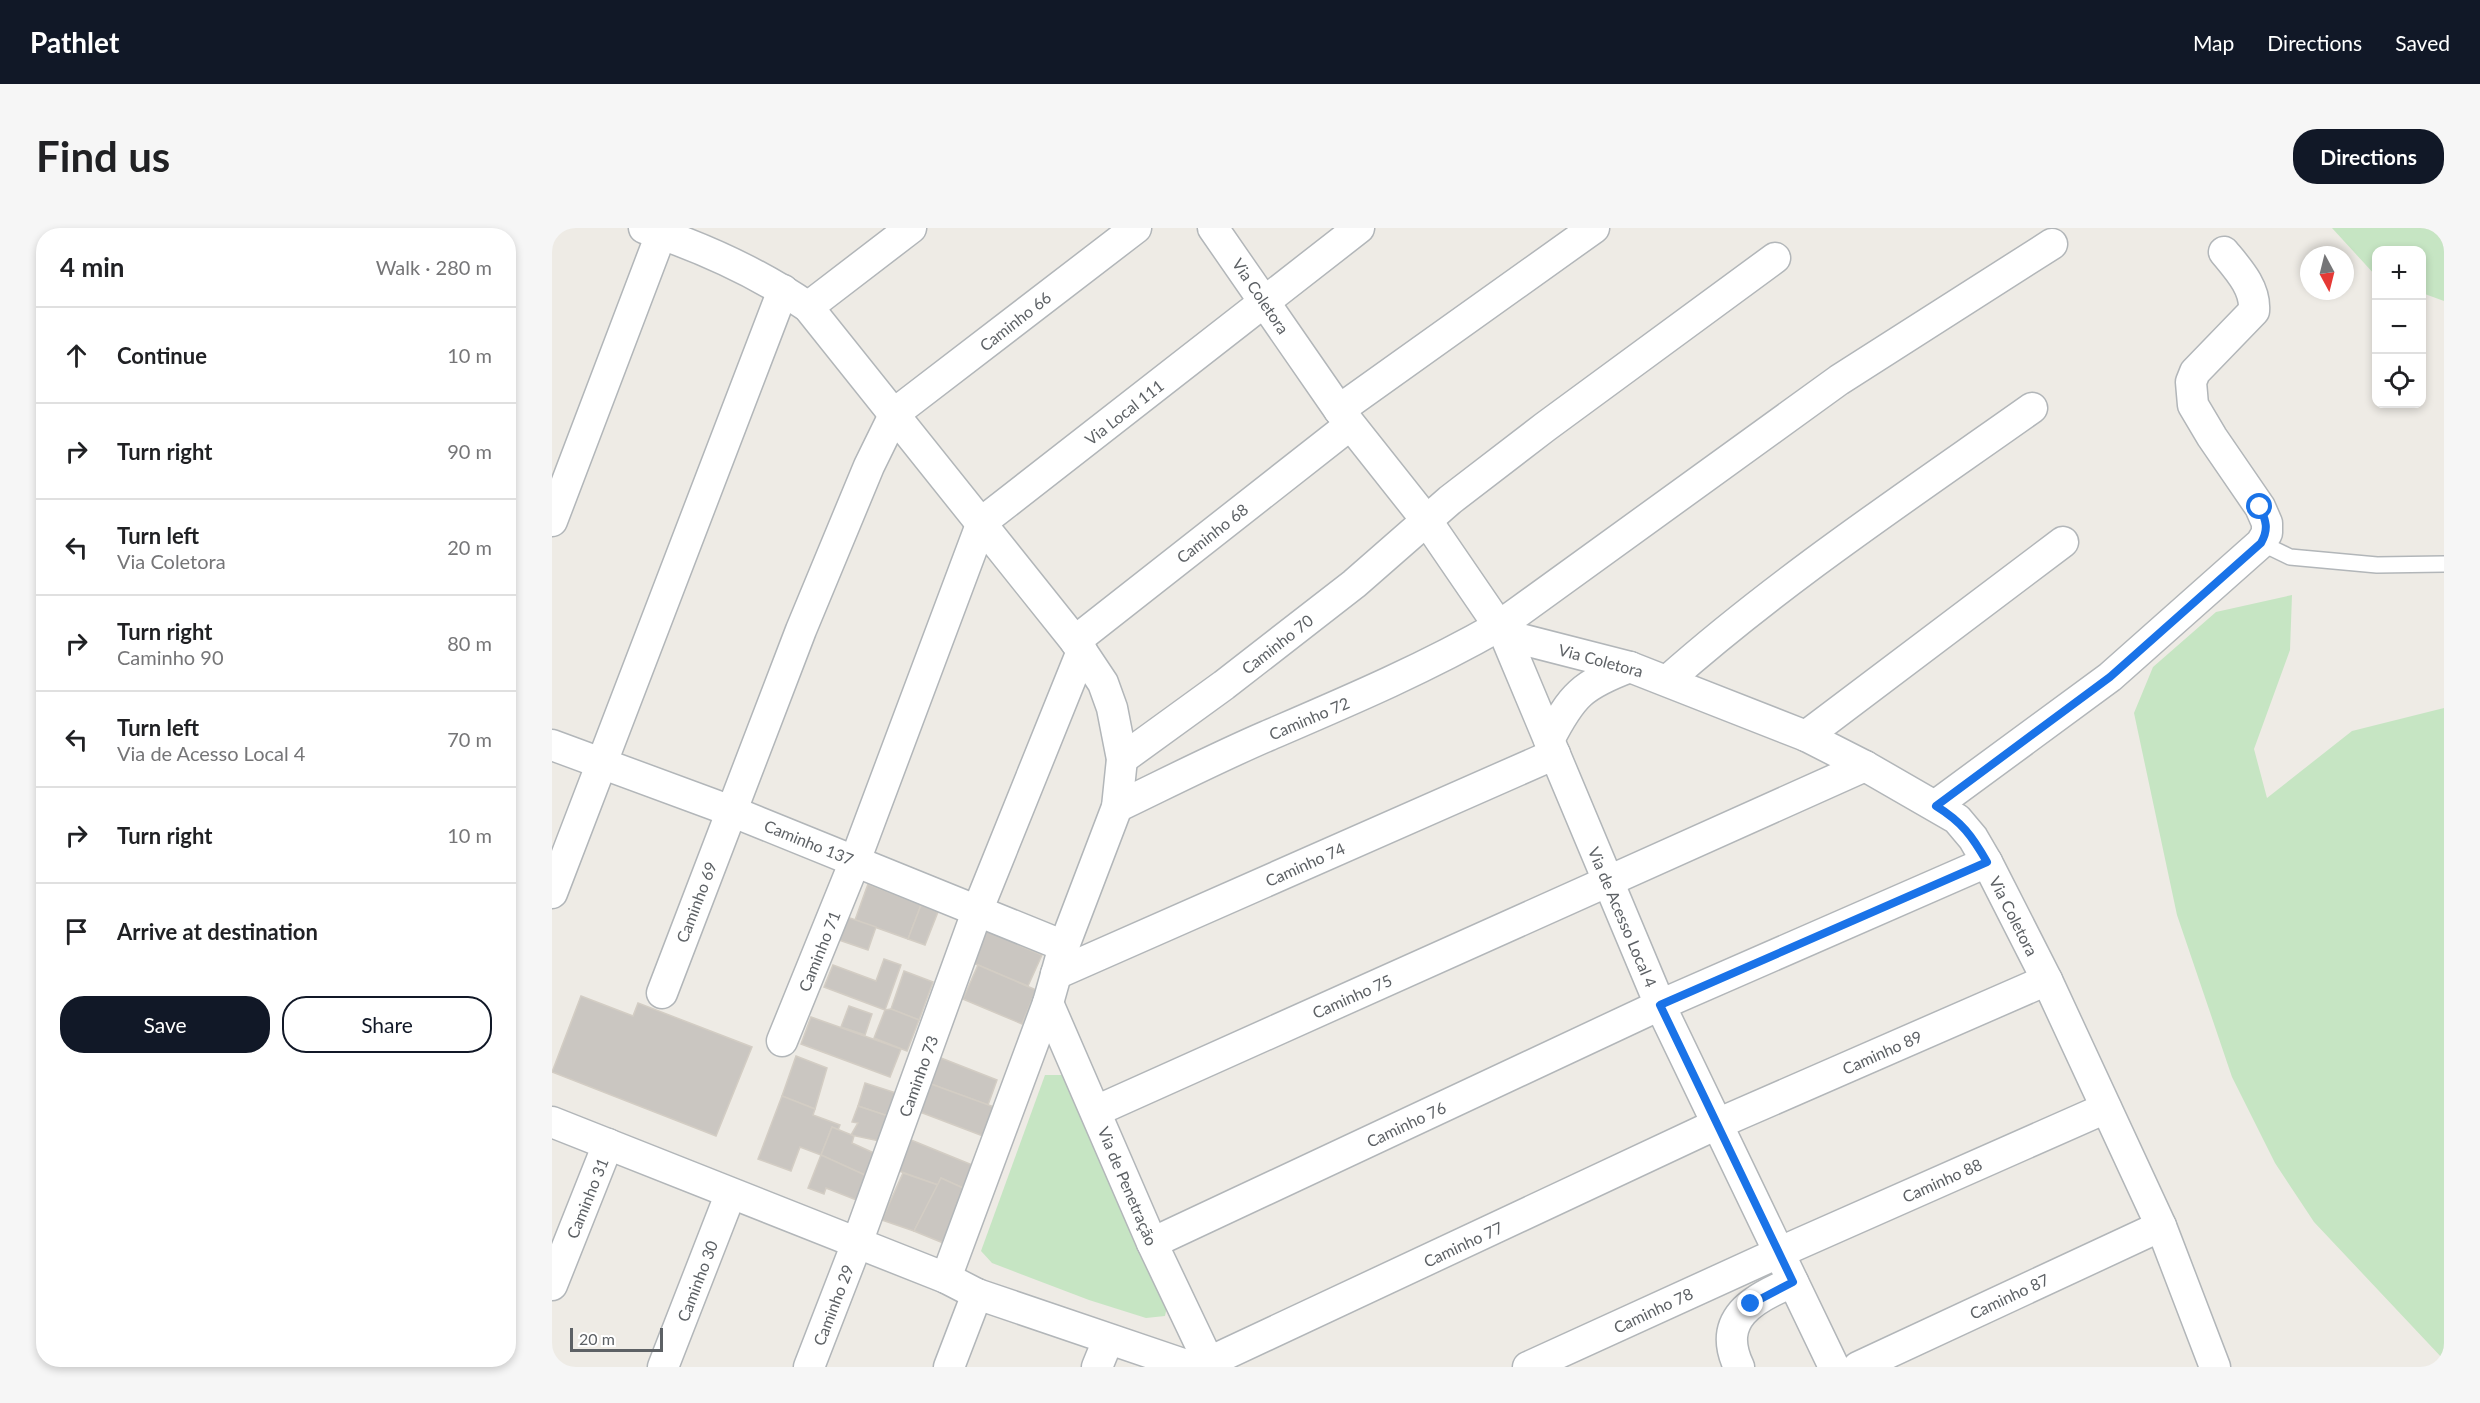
<!DOCTYPE html>
<html lang="en">
<head>
<meta charset="utf-8">
<style>
  :root { --surface:#fff; --page:#f6f6f6; --text:#202124; --muted:#757577; --line:#e0e0e0; --accent:#111827 }
  body { margin:0; font-family:Lato,sans-serif; background:var(--page); color:var(--text) }
  .controls { position:absolute; right:18px; top:18px; display:grid; overflow:hidden; border-radius:12px; box-shadow:0 3px 9px #0003 }
  .controls button { width:54px; height:54px; display:grid; place-items:center; padding:0; border:0; border-bottom:2px solid var(--line); background:var(--surface); color:var(--text); font:30px sans-serif }
  .compass { position:absolute; left:1748px; top:18px; width:54px; height:54px; border-radius:50%; background:var(--surface); box-shadow:0 3px 9px #0003; rotate:173deg }
  .scale { position:absolute; left:18px; bottom:15px; width:93px; box-sizing:border-box; padding-left:6px; border:3px solid #5d6165; border-top:0; font-size:16px; line-height:21px; white-space:nowrap; color:#5d6165; -webkit-text-stroke:4px #fff; paint-order:stroke }
  .stop { position:absolute; width:18px; height:18px; margin:-14px; border:4px solid #1a73e8; border-radius:50%; background:#fff }
  .stop.end { background:#1a73e8; border-color:#fff; box-shadow:0 2px 6px #0008 }
  .list { margin:0; padding:0; list-style:none }
  h2 { display:flex; justify-content:space-between; align-items:center; height:78px; margin:0; padding:0 24px; font-size:26px }
  h2 small { font-size:20px; font-weight:400; color:var(--muted) }
  .list li { display:grid; grid-template-columns:39px 1fr auto; gap:18px; align-items:center; box-sizing:border-box; height:96px; padding:0 24px; border-top:2px solid var(--line) }
  .list b { display:block; font-size:22px; white-space:nowrap }
  .list p { margin:0; font-size:20px; white-space:nowrap; color:var(--muted) }
  .list em { font-size:20px; font-style:normal; color:var(--muted) }
  .actions { display:flex; gap:12px; padding:18px 24px }
  .actions a { flex:1; padding:14px 0; border:2px solid var(--accent); border-radius:24px; text-align:center; font-size:21px; color:var(--accent) }
  .actions .main { background:var(--accent); color:#fff }
  .icon { flex:none; width:33px; height:33px; fill:none; stroke:currentColor; stroke-width:2; stroke-linecap:round; stroke-linejoin:round }
  .map { position:relative; flex:none; width:1892px; height:1139px; overflow:hidden; border-radius:24px }
  header { display:flex; align-items:center; gap:36px; box-sizing:border-box; height:84px; padding:0 30px; background:var(--accent); color:#fff }
  header strong { font-size:28px }
  nav { display:flex; gap:33px; margin-inline-start:auto; font-size:21px }
  .intro { display:flex; align-items:center; justify-content:space-between; box-sizing:border-box; height:144px; padding:0 36px }
  h1 { margin:0; font-size:42px }
  .button { padding:15px 27px; border-radius:24px; background:var(--accent); color:#fff; font-size:21px; font-weight:700 }
  main { display:flex; gap:36px; padding:0 36px }
  aside { flex:1; background:var(--surface); border-radius:24px; box-shadow:0 3px 9px #0003 }
  .map>svg:first-child { display:block }
  .green { fill:#c6e5c3 }
  .building { fill:#cac6c1; stroke:#d3cdc4; stroke-width:1.5 }
  .lines { fill:none; stroke-linecap:round; stroke-linejoin:round }
  .lane-casing { stroke:#b2b6b9; stroke-width:18 }
  .street-casing { stroke:#b2b6b9; stroke-width:33 }
  .lane { stroke:#fff; stroke-width:15 }
  .street { stroke:#fff; stroke-width:30 }
  .route { stroke:#1a73e8; stroke-width:8 }
  .labels { text-anchor:middle; dominant-baseline:central; stroke-width:6; stroke-linejoin:round; paint-order:stroke }
  .street-label { font-size:16px; fill:#5d6165; stroke:#fff }
</style>
</head>
<body>
<header>
<strong>Pathlet</strong>
<nav><a>Map</a><a>Directions</a><a>Saved</a></nav>
</header>
<div class="intro"><h1>Find us</h1><a class="button">Directions</a></div>
<main>
<aside>
<h2>4 min<small>Walk · 280 m</small></h2>
<ul class="list">
<li><svg class="icon" aria-label="ahead" viewBox="0 0 24 24"><path d="M12 20V5M6 11l6-6 6 6"/></svg><div><b>Continue</b></div><em>10 m</em></li>
<li><svg class="icon" aria-label="right" viewBox="0 0 24 24"><path d="M7 20v-9h11M14 6l5 5-5 5"/></svg><div><b>Turn right</b></div><em>90 m</em></li>
<li><svg class="icon" aria-label="left" viewBox="0 0 24 24"><path d="M17 20v-9H6M10 6l-5 5 5 5"/></svg><div><b>Turn left</b><p>Via Coletora</p></div><em>20 m</em></li>
<li><svg class="icon" aria-label="right" viewBox="0 0 24 24"><path d="M7 20v-9h11M14 6l5 5-5 5"/></svg><div><b>Turn right</b><p>Caminho 90</p></div><em>80 m</em></li>
<li><svg class="icon" aria-label="left" viewBox="0 0 24 24"><path d="M17 20v-9H6M10 6l-5 5 5 5"/></svg><div><b>Turn left</b><p>Via de Acesso Local 4</p></div><em>70 m</em></li>
<li><svg class="icon" aria-label="right" viewBox="0 0 24 24"><path d="M7 20v-9h11M14 6l5 5-5 5"/></svg><div><b>Turn right</b></div><em>10 m</em></li>
<li><svg class="icon" aria-label="arrive" viewBox="0 0 24 24"><path d="M6 21V4h12l-3 4 3 4H6"/></svg><div><b>Arrive at destination</b></div></li>
</ul>
<div class="actions"><a class="main">Save</a><a>Share</a></div>
</aside>
<div class="map">
<svg width="1892" height="1139" viewBox="0 0 1892 1139">
  <rect width="100%" height="100%" fill="#eeebe5"/>
  <!-- green -->
  <g class="green">
    <path d="M1780,0h112v73l-22,-8v-43h-46v26z"/>
    <path d="M1740,367l-2,55 -36,99 13,49 85,-67 92,-23v652l-130,-138 -39,-59 -43,-86 -55,-162 -43,-202 19,-46 63,-55z"/>
    <path d="M493,847h17l106,227 -3,14 -19,2 -57,-18 -97,-37 -11,-12z"/>
  </g>
  <!-- building -->
  <g class="building">
    <path d="M316,656l53,21 -13,34 -53,-19z"/>
    <path d="M369,677l17,7 -13,33 -17,-6z"/>
    <path d="M292,688l32,11 -8,23 -32,-11z"/>
    <path d="M428,699l44,12 -3,7 21,9 -14,31 -62,-26z"/>
    <path d="M332,731l17,6 -16,45 -61,-23 9,-22 43,16z"/>
    <path d="M426,737l58,25 -14,34 -59,-25z"/>
    <path d="M352,743l29,11 -14,38 -28,-11z"/>
    <path d="M29,768l52,20 5,-13 114,44 -36,89 -164,-64z"/>
    <path d="M297,778l23,8 -7,21 -24,-8z"/>
    <path d="M339,781l28,11 -12,31 -33,-13 11,-28z"/>
    <path d="M259,789l90,32 -11,28 -89,-33z"/>
    <path d="M244,828l31,12 -12,41 -33,-13z"/>
    <path d="M389,830l56,22 -9,25 -57,-21z"/>
    <path d="M313,855l31,10 -8,23 -30,-10z"/>
    <path d="M379,856l63,23 -11,29 -63,-24z"/>
    <path d="M230,868l33,13 -2,6 27,10 -2,5 -6,-3 -11,28 -21,-8 -9,24 -33,-12z"/>
    <path d="M306,878l30,10 -9,25 -28,-6 7,-12 -6,-1z"/>
    <path d="M280,899l22,9 -2,7 24,11 -9,22 -46,-21z"/>
    <path d="M359,912l71,29 -8,24 -33,-15 -3,7 -39,-14z"/>
    <path d="M269,927l46,21 -8,25 -33,-13 -2,6 -16,-6z"/>
    <path d="M351,945l35,12 -24,46 -32,-11z"/>
    <path d="M389,950l33,15 -21,54 -39,-16z"/>
  </g>
  <g class="lines">
    <defs>
      <path id="lane" d="M1709,315l29,14 87,8 67,-1"/>
      <g id="street">
        <path d="M92,0c57,19 115,45 164,79l267,334 28,42 9,25 10,51 -5,48 -53,139 -16,57 -102,275"/>
        <path d="M661,0l126,182 88,111 78,114 155,370 174,362"/>
        <path d="M256,79l103,-79"/>
        <path d="M787,182l255,-182"/>
        <path d="M0,293l109,-287"/>
        <path d="M953,407l125,32 176,69 59,30 92,53 16,19 14,24 60,118 114,246 54,141"/>
        <path d="M523,413l275,-216"/>
        <path d="M1116,452c113,-100 241,-185 364,-272"/>
        <path d="M1254,508l257,-194"/>
        <path d="M997,512c23,-45 33,-55 81,-73"/>
        <path d="M0,517l179,66 333,135"/>
        <path d="M570,531l102,-74 130,-101 96,-84 95,-73 230,-169"/>
        <path d="M1384,577l174,-128 151,-134 6,-10v-10l-7,-16 -48,-70 -19,-32 -2,-23 4,-10 59,-61c2,-23 -16,-42 -30,-59"/>
        <path d="M565,579c50,-24 99,-49 150,-71 79,-34 157,-67 232,-110l340,-246 213,-136"/>
        <path d="M0,665l231,-603"/>
        <path d="M504,746l499,-220"/>
        <path d="M110,765l139,-363 68,-164 26,-53 241,-185"/>
        <path d="M496,775l104,240 59,124"/>
        <path d="M230,813l73,-180 127,-339 377,-294"/>
        <path d="M544,883l769,-345"/>
        <path d="M0,894l394,156 31,16 215,73"/>
        <path d="M600,1015l508,-238 327,-143"/>
        <path d="M0,1057l56,-141"/>
        <path d="M657,1134l508,-238 330,-144"/>
        <path d="M111,1139l67,-172"/>
        <path d="M257,1139l48,-124 121,-334 104,-258"/>
        <path d="M397,1139l28,-73"/>
        <path d="M545,1139l11,-27"/>
        <path d="M976,1139l250,-114 328,-145"/>
        <path d="M1187,1139c-23,-48 14,-69 54,-85"/>
        <path d="M1306,1139l303,-141"/>
      </g>
    </defs>
    <!-- lane casing -->
    <use href="#lane" class="lane-casing"/>
    <!-- street casing -->
    <use href="#street" class="street-casing"/>
    <!-- lane -->
    <use href="#lane" class="lane"/>
    <!-- street -->
    <use href="#street" class="street"/>
  </g>
  <g class="lines">
    <!-- route -->
    <path class="route" d="M1199,1076l42,-22 -133,-277 327,-143c-15,-26 -25,-40 -51,-56l174,-129 151,-134c8,-14 5,-22 -1,-36"/>
  </g>
  <g class="labels">
    <!-- street labels -->
    <g class="street-label">
      <text transform="translate(709 68) rotate(56)">Via Coletora</text>
      <text transform="translate(463 93) rotate(-38)">Caminho 66</text>
      <text transform="translate(572 184) rotate(-38)">Via Local 111</text>
      <text transform="translate(660 305) rotate(-38)">Caminho 68</text>
      <text transform="translate(725 416) rotate(-38)">Caminho 70</text>
      <text transform="translate(1049 432) rotate(15)">Via Coletora</text>
      <text transform="translate(757 490) rotate(-23)">Caminho 72</text>
      <text transform="translate(257 614) rotate(22)">Caminho 137</text>
      <text transform="translate(753 636) rotate(-24)">Caminho 74</text>
      <text transform="translate(144 674) rotate(-69)">Caminho 69</text>
      <text transform="translate(1462 688) rotate(63)">Via Coletora</text>
      <text transform="translate(1071 689) rotate(67)">Via de Acesso Local 4</text>
      <text transform="translate(267 723) rotate(-68)">Caminho 71</text>
      <text transform="translate(800 768) rotate(-24)">Caminho 75</text>
      <text transform="translate(1330 824) rotate(-24)">Caminho 89</text>
      <text transform="translate(366 848) rotate(-70)">Caminho 73</text>
      <text transform="translate(854 896) rotate(-25)">Caminho 76</text>
      <text transform="translate(1390 952) rotate(-24)">Caminho 88</text>
      <text transform="translate(576 958) rotate(67)">Via de Penetração</text>
      <text transform="translate(35 970) rotate(-68)">Caminho 31</text>
      <text transform="translate(911 1016) rotate(-25)">Caminho 77</text>
      <text transform="translate(145 1053) rotate(-69)">Caminho 30</text>
      <text transform="translate(1457 1068) rotate(-25)">Caminho 87</text>
      <text transform="translate(281 1077) rotate(-69)">Caminho 29</text>
      <text transform="translate(1101 1082) rotate(-25)">Caminho 78</text>
    </g>
  </g>
</svg>
<div class="controls">
<button>+</button>
<button>−</button>
<button><svg class="icon" aria-label="locate" viewBox="0 0 24 24"><circle cx="12" cy="12" r="6"/><path d="M12 2v4M12 18v4M2 12h4M18 12h4"/></svg></button>
</div>
<svg class="compass" viewBox="-18 -18 36 36"><path d="M0-13l5 13h-10z" fill="#e53935"/><path d="M0 13l5-13h-10z" fill="#757577"/></svg>
<div class="scale">20 m</div>
<div class="stop" style="left:1708px;top:279px"></div>
<div class="stop end" style="left:1199px;top:1076px"></div>
</div>
</main>
</body>
</html>
